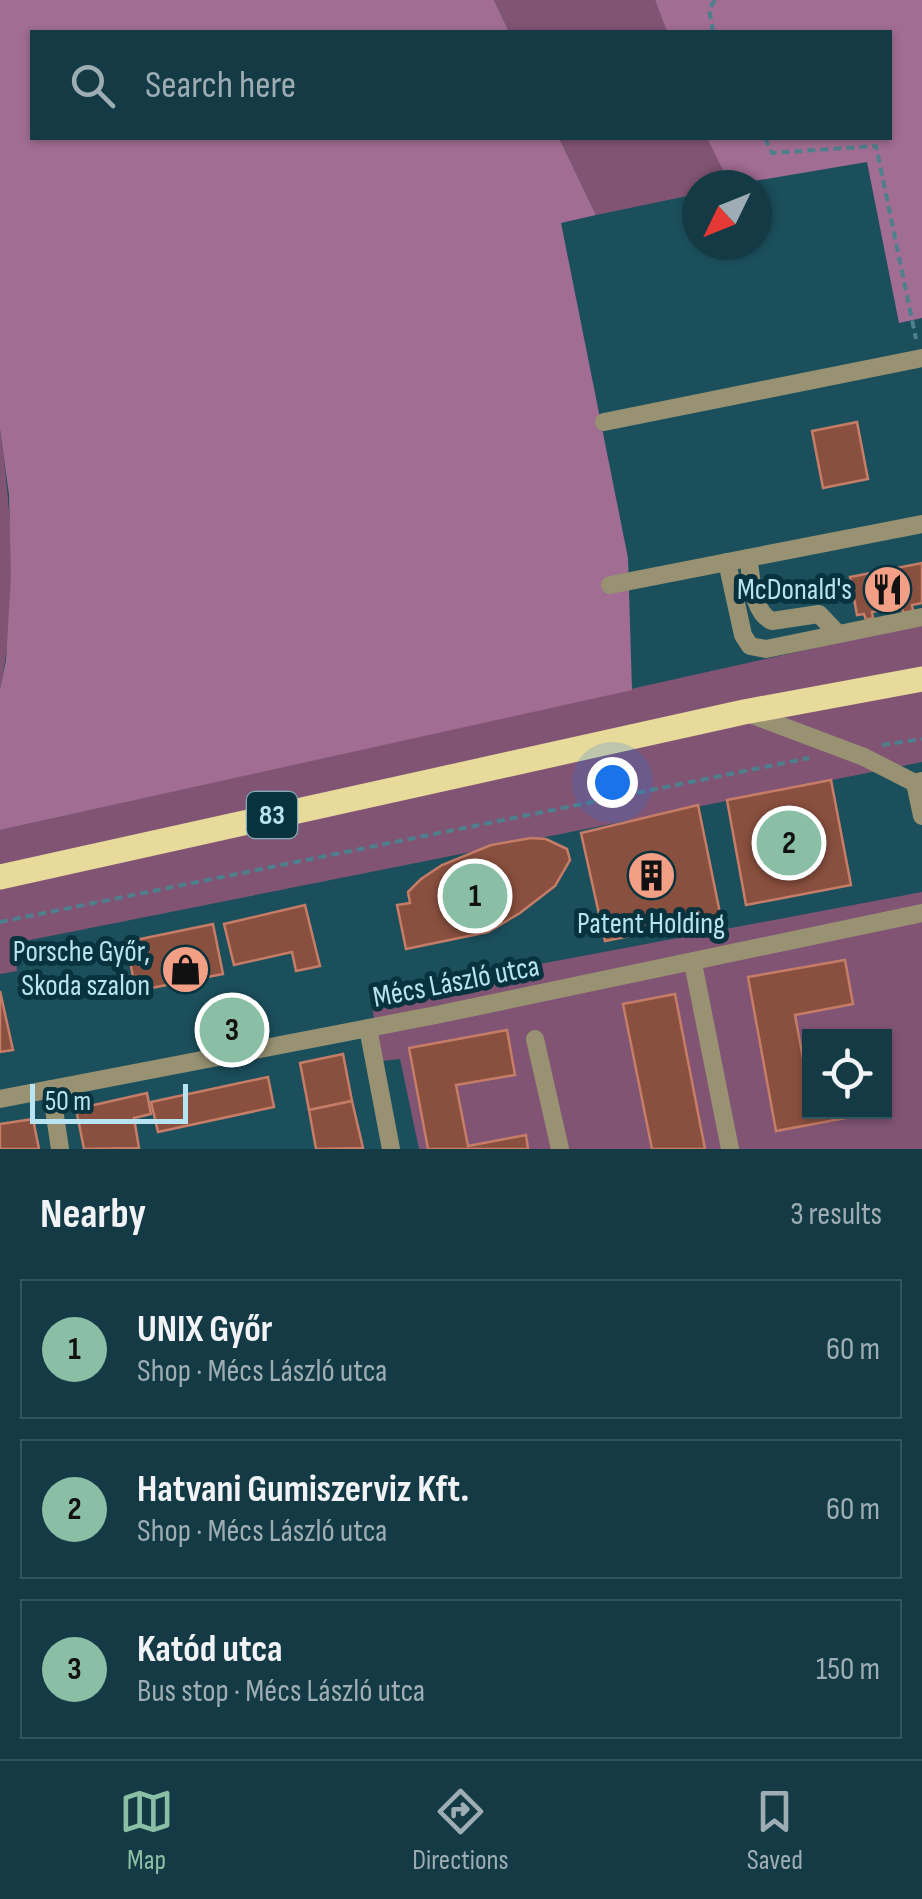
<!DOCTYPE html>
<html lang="en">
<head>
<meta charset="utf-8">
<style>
  :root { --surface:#143b45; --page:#214650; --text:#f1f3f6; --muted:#9dadb3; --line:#33555e; --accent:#8abfa5 }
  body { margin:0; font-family:"Sofia Sans Condensed",sans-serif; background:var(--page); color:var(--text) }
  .controls { position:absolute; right:30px; bottom:30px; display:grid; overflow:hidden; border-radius:0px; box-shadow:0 2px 8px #0004 }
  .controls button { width:90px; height:90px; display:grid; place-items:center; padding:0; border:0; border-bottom:2px solid var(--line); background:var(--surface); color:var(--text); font:50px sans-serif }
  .compass { position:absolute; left:682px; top:170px; width:90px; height:90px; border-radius:50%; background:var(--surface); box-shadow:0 2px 8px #0004; rotate:227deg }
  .scale { position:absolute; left:30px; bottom:25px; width:158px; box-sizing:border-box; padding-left:10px; border:5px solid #b8e3f0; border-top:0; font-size:28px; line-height:35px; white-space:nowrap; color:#b8e3f0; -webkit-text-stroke:8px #08333e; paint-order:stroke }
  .you { position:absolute; left:612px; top:782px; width:35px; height:35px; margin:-25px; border:8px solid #fff; border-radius:50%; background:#1a73e8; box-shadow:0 0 0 15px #1a73e833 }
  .badge { display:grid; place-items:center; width:65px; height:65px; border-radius:50%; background:var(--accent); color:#111; font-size:32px; font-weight:700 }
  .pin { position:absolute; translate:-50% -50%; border:5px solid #fff; box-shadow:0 2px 10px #0006 }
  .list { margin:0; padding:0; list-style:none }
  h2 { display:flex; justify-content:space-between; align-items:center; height:130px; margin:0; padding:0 40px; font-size:42px }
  h2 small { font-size:32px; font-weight:400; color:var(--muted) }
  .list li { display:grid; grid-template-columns:65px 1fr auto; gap:30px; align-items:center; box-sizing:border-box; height:140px; margin:0 20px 20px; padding:0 20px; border:2px solid var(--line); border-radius:0px }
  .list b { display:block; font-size:38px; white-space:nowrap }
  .list p { margin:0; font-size:32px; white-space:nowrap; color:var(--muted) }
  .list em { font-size:32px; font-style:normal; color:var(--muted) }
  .icon { flex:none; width:55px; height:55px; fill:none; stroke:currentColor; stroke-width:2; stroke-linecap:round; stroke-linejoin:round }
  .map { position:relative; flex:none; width:922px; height:1149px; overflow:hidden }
  .search { position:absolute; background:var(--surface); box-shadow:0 2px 8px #0004; left:30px; right:30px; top:30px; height:110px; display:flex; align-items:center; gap:25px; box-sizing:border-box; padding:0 35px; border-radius:0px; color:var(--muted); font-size:38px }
  .sheet { height:610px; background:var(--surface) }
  nav { display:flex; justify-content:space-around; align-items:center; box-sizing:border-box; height:140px; border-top:2px solid var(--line); background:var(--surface); font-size:28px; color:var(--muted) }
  nav a { display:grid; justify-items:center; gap:5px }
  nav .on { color:var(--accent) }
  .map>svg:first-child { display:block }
  .green { fill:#815474; fill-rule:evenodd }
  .forest { fill:#a16d92 }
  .building { fill:#8a503f; stroke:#c67d67; stroke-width:2.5 }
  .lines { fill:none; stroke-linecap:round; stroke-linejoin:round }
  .path { stroke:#4e7f8c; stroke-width:4; stroke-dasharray:8 5; stroke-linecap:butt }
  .minor { stroke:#989273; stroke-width:18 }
  .major { stroke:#e7da9b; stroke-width:25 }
  .labels { text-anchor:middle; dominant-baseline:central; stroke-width:10; stroke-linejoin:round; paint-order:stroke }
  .shield { fill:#08333e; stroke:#83aebb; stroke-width:2.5 }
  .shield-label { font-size:28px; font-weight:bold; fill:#b8e3f0 }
  .poi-label { font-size:30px; fill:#b8e3f0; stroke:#08333e; text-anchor:end }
  .street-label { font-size:30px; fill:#b8e3f0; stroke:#08333e }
</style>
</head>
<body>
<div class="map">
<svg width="922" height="1149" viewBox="0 0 922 1149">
  <rect width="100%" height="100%" fill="#1b4f5c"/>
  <!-- green -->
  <g class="green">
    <path d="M494,0h161l12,32h-158z"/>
    <path d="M559,138h148l23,47h-33v9l-101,21z"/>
    <path d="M0,429c12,86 18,175 0,260z"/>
    <path d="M922,624v138l-907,181 2,28 -17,3v-144z"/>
    <path d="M922,892v257h-503l-19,-90 -18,2 -12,-65zM810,1036h74v76h-74z"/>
  </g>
  <!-- forest -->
  <g class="forest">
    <path d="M0,0h494l15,32h-477v106h527l37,77 -35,8 67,335 4,132 -632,140v-141l6,-29 5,-84 -2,-81 -9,-66z"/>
    <path d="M655,0h267v318l-23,5 -32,-161 -137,23 -23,-47h183v-106h-223z"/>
  </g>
  <!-- building -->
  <g class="building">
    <path d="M857,422l11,57 -45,9 -11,-57z"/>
    <path d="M922,563v40l-10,2 1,6 -10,2 -1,-6 -30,5 1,6 -7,2 -2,-6 -7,1 -7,-38z"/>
    <path d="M831,780l20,105 -105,20 -19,-105z"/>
    <path d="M698,805l23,113 -116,23 -24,-108z"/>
    <path d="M531,838l15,1 21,10 3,11 -15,26 -35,27 -32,19 -82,17 -9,-44 13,-2 -2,-11 13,-13 21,-14 49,-20z"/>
    <path d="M305,905l15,61 -24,5 -4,-19 -58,13 -10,-41z"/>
    <path d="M213,924l10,50 -87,17 -10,-49z"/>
    <path d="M845,960l8,44 -58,11 11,60 4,-1v38l63,1 -97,18 -28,-154z"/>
    <path d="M0,991l13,59 -13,2z"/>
    <path d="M675,994l30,155h-53l-29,-145z"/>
    <path d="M507,1030l8,45 -59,10 12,61 58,-11 2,14h-100l-19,-101z"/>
    <path d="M343,1054l9,47 -43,9 -9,-47z"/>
    <path d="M268,1077l6,30 -116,25 -7,-30z"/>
    <path d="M147,1093l4,21 -17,4 5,30 -55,1 -8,-40z"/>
    <path d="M352,1101l11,47 -47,1 -7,-39z"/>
    <path d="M33,1119l6,30h-39v-25z"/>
  </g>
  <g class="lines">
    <!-- path -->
    <g class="path">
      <path d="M713,32l-4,-23 6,-9"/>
      <path d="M765,138l7,15 104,-7 40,193"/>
      <path d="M882,745l40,-6"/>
      <path d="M0,922l809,-164"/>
    </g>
    <!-- minor -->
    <g class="minor">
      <path d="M604,422l318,-64"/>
      <path d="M748,558c4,20 4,54 24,63l47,-7 19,20"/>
      <path d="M727,562l16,73 7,11 16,3 156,-32"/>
      <path d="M610,585l312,-61"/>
      <path d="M747,713l117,44 51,26 7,-2"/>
      <path d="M915,783l7,33"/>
      <path d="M693,963l37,186"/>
      <path d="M368,1028l23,121"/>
      <path d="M535,1039l25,110"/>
      <path d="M51,1089l9,60"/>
      <path d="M0,1099l436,-84 486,-102"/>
    </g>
    <!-- major -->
    <path class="major" d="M0,877l744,-165 178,-33"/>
  </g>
  <!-- icons -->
  <defs>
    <symbol id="restaurant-disc" viewBox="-11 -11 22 22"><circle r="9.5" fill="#f39f85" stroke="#08333e"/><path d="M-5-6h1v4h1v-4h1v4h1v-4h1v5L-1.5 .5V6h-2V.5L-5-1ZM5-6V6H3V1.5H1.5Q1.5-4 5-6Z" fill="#111"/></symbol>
    <symbol id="building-disc" viewBox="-11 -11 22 22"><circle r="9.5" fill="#f39f85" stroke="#08333e"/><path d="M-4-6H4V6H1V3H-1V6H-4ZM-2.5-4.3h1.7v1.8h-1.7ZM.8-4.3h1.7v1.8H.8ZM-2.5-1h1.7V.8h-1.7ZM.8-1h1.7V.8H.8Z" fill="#111"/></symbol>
    <symbol id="shop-disc" viewBox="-11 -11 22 22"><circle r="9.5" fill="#f39f85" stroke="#08333e"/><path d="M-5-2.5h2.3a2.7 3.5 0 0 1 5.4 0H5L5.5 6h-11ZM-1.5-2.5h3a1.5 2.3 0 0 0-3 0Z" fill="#111"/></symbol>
  </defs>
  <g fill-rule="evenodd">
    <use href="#restaurant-disc" x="860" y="562" width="55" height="55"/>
    <use href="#building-disc" x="624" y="848" width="55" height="55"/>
    <use href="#shop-disc" x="158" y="942" width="55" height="55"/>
  </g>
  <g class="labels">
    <!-- shield labels -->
    <rect class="shield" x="247" y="792" width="50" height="46" rx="8"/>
    <g class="shield-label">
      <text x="272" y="815">83</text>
    </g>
    <!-- poi labels -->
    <g class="poi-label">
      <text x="852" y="590">McDonald's</text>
      <text x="651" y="924" text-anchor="middle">Patent Holding</text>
      <text x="150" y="952">Porsche Győr,<tspan x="150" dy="34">Skoda szalon</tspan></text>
    </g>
    <!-- street labels -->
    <g class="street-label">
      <text transform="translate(456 982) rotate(-11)">Mécs László utca</text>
    </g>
  </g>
</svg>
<div class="controls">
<button><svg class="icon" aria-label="locate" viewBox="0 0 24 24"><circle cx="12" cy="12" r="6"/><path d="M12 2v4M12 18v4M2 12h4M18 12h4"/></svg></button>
</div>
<svg class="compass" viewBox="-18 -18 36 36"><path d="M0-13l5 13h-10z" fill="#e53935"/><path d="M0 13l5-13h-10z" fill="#9dadb3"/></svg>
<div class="scale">50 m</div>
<div class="you"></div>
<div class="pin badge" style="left:475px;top:896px">1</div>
<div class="pin badge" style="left:789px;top:843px">2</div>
<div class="pin badge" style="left:232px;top:1030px">3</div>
<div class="search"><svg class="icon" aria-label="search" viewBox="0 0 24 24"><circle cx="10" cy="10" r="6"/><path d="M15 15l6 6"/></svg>Search here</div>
</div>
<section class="sheet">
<h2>Nearby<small>3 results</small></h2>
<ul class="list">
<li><span class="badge">1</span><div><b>UNIX Győr</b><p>Shop · Mécs László utca</p></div><em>60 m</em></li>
<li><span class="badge">2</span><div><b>Hatvani Gumiszerviz Kft.</b><p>Shop · Mécs László utca</p></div><em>60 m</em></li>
<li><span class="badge">3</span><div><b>Katód utca</b><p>Bus stop · Mécs László utca</p></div><em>150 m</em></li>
</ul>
</section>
<nav>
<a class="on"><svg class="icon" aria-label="map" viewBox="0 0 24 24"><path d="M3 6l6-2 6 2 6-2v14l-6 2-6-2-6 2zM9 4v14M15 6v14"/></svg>Map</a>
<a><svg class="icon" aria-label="directions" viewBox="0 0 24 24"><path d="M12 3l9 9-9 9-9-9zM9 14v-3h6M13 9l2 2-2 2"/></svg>Directions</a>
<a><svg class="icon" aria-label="saved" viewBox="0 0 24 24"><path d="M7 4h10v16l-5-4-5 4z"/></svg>Saved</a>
</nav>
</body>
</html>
